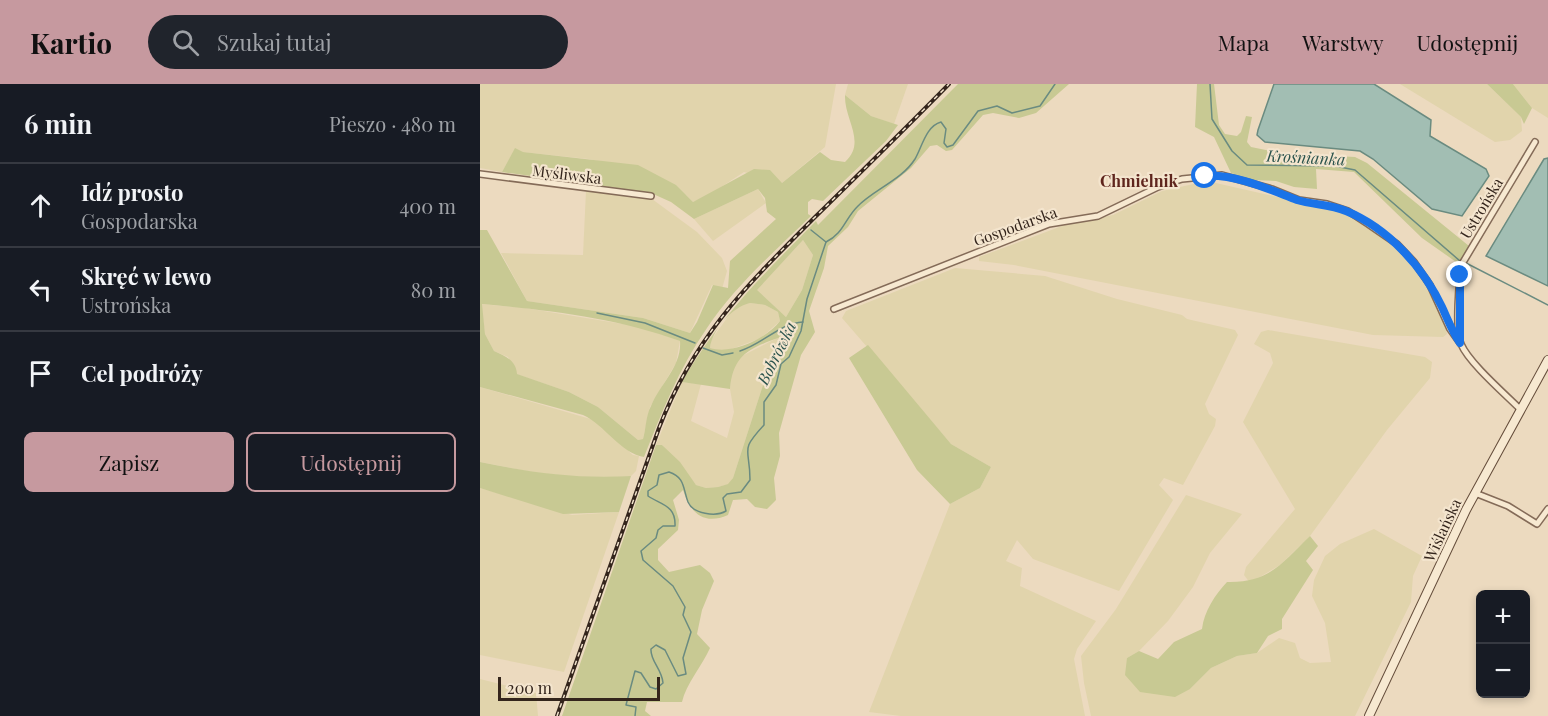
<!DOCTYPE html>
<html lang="pl">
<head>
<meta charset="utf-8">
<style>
  :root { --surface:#171b24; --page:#20242c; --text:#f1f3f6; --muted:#9ea1a6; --line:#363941; --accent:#c6999f }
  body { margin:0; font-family:"Playfair Display",serif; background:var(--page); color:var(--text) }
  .controls { position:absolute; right:18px; bottom:18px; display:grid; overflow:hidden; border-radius:9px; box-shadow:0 3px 9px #0003 }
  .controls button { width:54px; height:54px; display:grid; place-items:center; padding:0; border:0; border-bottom:2px solid var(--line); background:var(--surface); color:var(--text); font:30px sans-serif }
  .scale { position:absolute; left:18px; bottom:15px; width:162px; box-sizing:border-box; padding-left:6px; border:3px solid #34251c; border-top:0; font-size:16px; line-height:21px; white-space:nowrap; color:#34251c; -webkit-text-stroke:4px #f4e5ce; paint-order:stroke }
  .stop { position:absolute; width:18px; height:18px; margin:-14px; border:4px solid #1a73e8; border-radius:50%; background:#fff }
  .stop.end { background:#1a73e8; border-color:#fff; box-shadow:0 2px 6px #0008 }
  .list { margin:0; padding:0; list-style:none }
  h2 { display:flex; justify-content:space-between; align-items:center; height:78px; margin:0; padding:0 24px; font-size:26px }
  h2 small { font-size:20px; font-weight:400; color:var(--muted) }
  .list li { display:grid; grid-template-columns:39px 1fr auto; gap:18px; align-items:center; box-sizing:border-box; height:84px; padding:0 24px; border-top:2px solid var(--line) }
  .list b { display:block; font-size:22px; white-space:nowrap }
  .list p { margin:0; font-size:20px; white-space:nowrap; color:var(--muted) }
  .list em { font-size:20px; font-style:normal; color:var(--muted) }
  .actions { display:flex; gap:12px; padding:18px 24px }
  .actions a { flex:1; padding:14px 0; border:2px solid var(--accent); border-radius:9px; text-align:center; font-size:21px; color:var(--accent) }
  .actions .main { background:var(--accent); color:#111 }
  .icon { flex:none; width:33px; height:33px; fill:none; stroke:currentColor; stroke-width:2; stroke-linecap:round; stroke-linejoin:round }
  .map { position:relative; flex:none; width:1068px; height:632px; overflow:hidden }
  header { display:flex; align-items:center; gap:36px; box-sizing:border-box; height:84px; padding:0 30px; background:var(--accent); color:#111 }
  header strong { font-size:28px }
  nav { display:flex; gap:33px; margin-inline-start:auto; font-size:21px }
  .search { width:420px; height:54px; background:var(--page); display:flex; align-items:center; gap:15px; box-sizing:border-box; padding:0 21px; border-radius:33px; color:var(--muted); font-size:22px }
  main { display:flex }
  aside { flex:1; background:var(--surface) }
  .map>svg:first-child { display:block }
  .farmland { fill:#e1d4ac }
  .green { fill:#c8c993; fill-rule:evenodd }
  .water { fill:#a2beb3; stroke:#6a8b80; stroke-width:1.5 }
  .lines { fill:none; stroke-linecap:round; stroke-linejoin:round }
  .stream { stroke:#6a8b80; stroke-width:1.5 }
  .street-casing { stroke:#846b58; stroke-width:8 }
  .secondary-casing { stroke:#654d3b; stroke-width:10 }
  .street { stroke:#f7e9d1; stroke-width:5 }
  .secondary { stroke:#f7e9d1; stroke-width:8 }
  .rail-casing { stroke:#34251c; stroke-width:4 }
  .rail { stroke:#f4e5ce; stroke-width:1.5; stroke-dasharray:4.5; stroke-linecap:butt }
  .route { stroke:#1a73e8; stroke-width:8 }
  .labels { text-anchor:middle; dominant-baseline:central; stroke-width:4.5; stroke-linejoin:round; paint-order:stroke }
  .street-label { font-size:15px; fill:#34251c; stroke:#f4e5ce }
  .water-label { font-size:16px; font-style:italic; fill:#2b534d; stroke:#f4e5ce }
  .neighbourhood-label { font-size:16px; font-weight:bold; fill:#5f251d; stroke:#f4e5ce }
</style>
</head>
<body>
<header>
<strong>Kartio</strong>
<div class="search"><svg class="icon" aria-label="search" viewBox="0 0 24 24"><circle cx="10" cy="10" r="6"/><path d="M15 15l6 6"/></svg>Szukaj tutaj</div>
<nav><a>Mapa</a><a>Warstwy</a><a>Udostępnij</a></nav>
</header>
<main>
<aside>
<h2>6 min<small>Pieszo · 480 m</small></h2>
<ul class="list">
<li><svg class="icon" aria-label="ahead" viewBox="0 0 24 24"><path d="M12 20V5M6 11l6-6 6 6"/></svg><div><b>Idź prosto</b><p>Gospodarska</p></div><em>400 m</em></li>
<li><svg class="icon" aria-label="left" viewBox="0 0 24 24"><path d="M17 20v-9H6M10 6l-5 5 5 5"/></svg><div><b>Skręć w lewo</b><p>Ustrońska</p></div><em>80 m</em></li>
<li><svg class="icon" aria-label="arrive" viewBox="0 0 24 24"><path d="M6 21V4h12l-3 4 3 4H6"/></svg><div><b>Cel podróży</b></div></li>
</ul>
<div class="actions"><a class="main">Zapisz</a><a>Udostępnij</a></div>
</aside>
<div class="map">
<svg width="1068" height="632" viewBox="0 0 1068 632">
  <rect width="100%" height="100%" fill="#ecdabf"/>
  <!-- farmland -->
  <g class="farmland">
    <path d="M0,0h356l-11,63 -43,36 -38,-11 -35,23 -16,7 -7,-7 -79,-32 -18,-4 -67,-7 -7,-3 -13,23 -22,-4z"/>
    <path d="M368,0h60l-14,40 -23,-8 -26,-21z"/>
    <path d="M920,0h87l34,33 1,14 -12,9 -15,2z"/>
    <path d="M1033,0h35v34l-16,-10z"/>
    <path d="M727,97l141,32 42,31 23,21 27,43 7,26 -4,3 -70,-2 -359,-70 -35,-4v-4l83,-31 51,-11 49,-24z"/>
    <path d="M278,105l8,14 -53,38 -19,-22z"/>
    <path d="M106,107l66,8 45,33 25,26 5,13 -5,18 -10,-4 -22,48 -47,-15 -116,-17 -26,-48 82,2z"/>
    <path d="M323,156l10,15 -11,35 -16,27 -30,-27z"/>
    <path d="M475,184l90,8 72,23 65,16 5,4 48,11 3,5 -33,69 4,10 7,5 -1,7 -32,59 -19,-7 -5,7 14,15 -54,91 -86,-32 -16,-19 -11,21 16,7 -2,18 76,35 -19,28 -3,10 11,57h-184l-32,-4 81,-208 30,-16 11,-21 -40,-23 -109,-126 4,-7z"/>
    <path d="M270,219l15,2 13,7 2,9 -19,17 -32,12 -9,2 -10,-4 1,-8 19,-26 8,-9z"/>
    <path d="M1,220l44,4 116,19 39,14 -4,22 -26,44 -7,32 -5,1 -40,-33 -29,-15 -53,-18 -8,-17 -14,-6 -9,-17z"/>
    <path d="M788,246l157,27 7,5 -2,16 -43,52 -77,106 -30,29 -30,18 -6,-8 2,-8 49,-58 -52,-87 30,-59 -3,-10 -16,-9 7,-12z"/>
    <path d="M301,252v12l-18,37 -30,93 -4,6 -11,3 -12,1 -10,-3 -34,-40h-6l26,-63 19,2 -10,37 36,17 7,-26 -4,-23 1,-17 7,-14z"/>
    <path d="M0,303l114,33 39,35 6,1 -3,15 -5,5 -42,3 -57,-7 -52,-10z"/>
    <path d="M0,404l92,27 47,-3 -55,160 -84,-17z"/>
    <path d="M706,411l56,19 -32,39 -17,34 -25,34 -29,30 -12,7 63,31 21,-21 26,-12 20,-3 22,-15 16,5 5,15 10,5 21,-1 -6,-39 -13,-27 2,-16 11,-24 15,-12 34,-15 48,27 -9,20 -2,26 -56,114h-264l-7,-33 -3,-27 35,-47z"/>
    <path d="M0,595l56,14 2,23h-58z"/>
  </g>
  <!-- green -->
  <g class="green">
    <path d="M478,0h111l-33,29 -17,5 -26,-5 -10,2 -31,35 -6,1 -9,-6 -7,1 -19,22 -53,43 -10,16 -20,19 -4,22 -15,43 6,21 -14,23 -22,78 1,23 -6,22 2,22 -9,9 -12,-2 -8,-8 -14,1 -5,15c-25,11 -38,-3 -45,-25l-10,10 6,20 -1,10 -20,19v11l11,12 31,-7 10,8 4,8 -12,29 -5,24 13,14c-8,18 -24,36 -28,54h-35l-2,9 6,5h-89l94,-271h6l18,17 16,23 10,3 12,-1 10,-3 5,-6 30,-93 18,-37v-11c-31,11 -48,17 -51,52l-48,-7c39,-67 80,-106 134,-161l2,4zM323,156l10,15 -11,35 -16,27 -29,-27zM270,219l15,2 13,7 2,9c-14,18 -48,34 -70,27 2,-18 22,-41 40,-45z"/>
    <path d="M717,0h17l5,41 6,9 12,2 4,-4 5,-16 6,1 -5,25 4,5 30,6 74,4 12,6 102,83 -10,18 -37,-26 -68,-66 -38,-3 1,20 -23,-2 -18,-6 -24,-1 -21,-7 -17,-36 -19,-10z"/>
    <path d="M1007,0h26l19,24 -8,16 -3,-7z"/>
    <path d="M365,11l26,21 27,9 -12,16 -63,60 -11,-2 -4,3v12l3,2c-36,35 -76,70 -104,112 -28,40 -45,84 -63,129 -24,-4 -39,-32 -61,-42l-103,-28v-157h7l40,71 116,17 47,15 7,-11 16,-37 15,3 2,-27 46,-42 -9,-7 -2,-14 -7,-9 -64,30 -23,-17 -20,-9 -149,-21 13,-24 8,4 115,13 38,20 17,17 61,-33 16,1 12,13 38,-31 11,8 14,2c22,-20 -1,-42 0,-67zM2,220c66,6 135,14 198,37 2,25 -20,43 -29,65 -5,9 -5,22 -8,33l-5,1 -40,-33 -29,-15 -52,-18c-1,-14 -12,-18 -23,-23l-9,-17z"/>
    <path d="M388,261l83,99 40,23 -11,21 -30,16 -33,-34 -68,-112z"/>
    <path d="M0,378c52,11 98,17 151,14l-12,36 -56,2 -83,-26z"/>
    <path d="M830,452l8,10 -12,15 7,9 -31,49v10l-14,7 -11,17 -20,3 -26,12 -21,21 -15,8 -35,-5 -15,-17 2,-17 12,-7 19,8 16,-17 28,-13c2,-18 13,-34 25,-47 42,1 54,-18 83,-46z"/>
  </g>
  <!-- water -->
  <g class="water">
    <path d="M794,0h100l57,36 -1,16 56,33 3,7 -27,40 -30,-7 -59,-50 -13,-8 -95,-9 -8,-7 1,-5z"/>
    <path d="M1068,74v128l-62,-30 58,-97z"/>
  </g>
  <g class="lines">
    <!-- stream -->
    <g class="stream">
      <path d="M730,0l2,35 20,32 15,14 88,1 20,4 105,91"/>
      <path d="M331,146l15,12"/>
      <path d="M986,179l82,42"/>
      <path d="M117,229l48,10 50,20"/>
      <path d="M223,264l19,7 11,-2"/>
      <path d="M260,267c23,-7 40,-28 63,-29"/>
      <path d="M155,632l1,-9 -10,-2 9,-34 6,2 9,14 6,2 7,-6c-1,-14 -13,-22 -12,-34l5,-4 9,5 13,26 8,-2 -3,-16 8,-26 -8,-17 2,-8 -12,-21 -30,-26 -2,-9 15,-13 2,-8 5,-4h12c1,-21 -14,-21 -27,-30v-5l9,-6 2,-10 10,-3c16,5 14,17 19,30 5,12 28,15 38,9l-3,-13 4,-4 14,-2 9,-12c0,-33 -11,-28 14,-55v-23l12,-17 5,-21 8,-7 12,-26 6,-32 19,-57c17,-8 19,-23 31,-35 16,-17 45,-27 58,-48 7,-12 11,-33 26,-37l5,7 -2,14 3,4 6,-2 25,-34 19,-5 15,7 28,-7 15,-22"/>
    </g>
    <defs>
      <g id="street">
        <path d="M0,90l171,22"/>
        <path d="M354,225l215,-85 49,-8 60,-29 24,-8 40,-4 50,14 27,11 28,4 21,7 20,13 29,20 17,18 16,23 20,44 10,14"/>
        <path d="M1041,326c-16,-16 -52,-47 -60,-66 -6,-13 -2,-65 1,-80l73,-122"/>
        <path d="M995,409l33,13 29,18 11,-15"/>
      </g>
      <path id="secondary" d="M889,632l97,-206 82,-150"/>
    </defs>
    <!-- street casing -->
    <use href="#street" class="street-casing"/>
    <!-- secondary casing -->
    <use href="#secondary" class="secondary-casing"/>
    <!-- street -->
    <use href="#street" class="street"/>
    <!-- secondary -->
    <use href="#secondary" class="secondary"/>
    <defs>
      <path id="rail" d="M77,632l102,-288c35,-91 86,-141 153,-208 46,-45 92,-90 137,-136"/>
    </defs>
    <!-- rail casing -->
    <use href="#rail" class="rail-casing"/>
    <!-- rail -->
    <use href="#rail" class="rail"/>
  </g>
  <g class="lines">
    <!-- route -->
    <path class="route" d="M725,92c31,-2 63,13 92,24 16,5 33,4 49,11 42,17 77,56 96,96 6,13 10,24 18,36v-68"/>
  </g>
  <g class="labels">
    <!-- street labels -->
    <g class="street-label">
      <text transform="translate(87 90) rotate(7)">Myśliwska</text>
      <text transform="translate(1001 124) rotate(-59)">Ustrońska</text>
      <text transform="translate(535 142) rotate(-20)">Gospodarska</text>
      <text transform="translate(962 446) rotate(-65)">Wiślańska</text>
    </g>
    <!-- water labels -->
    <g class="water-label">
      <text transform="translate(826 73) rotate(3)">Krośnianka</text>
      <text transform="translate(296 269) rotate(-64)">Bobrówka</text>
    </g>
    <!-- neighbourhood labels -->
    <g class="neighbourhood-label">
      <text x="659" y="96">Chmielnik</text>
    </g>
  </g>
</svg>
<div class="controls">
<button>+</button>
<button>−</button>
</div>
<div class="scale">200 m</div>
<div class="stop" style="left:725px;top:92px"></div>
<div class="stop end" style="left:980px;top:191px"></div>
</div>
</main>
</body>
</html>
